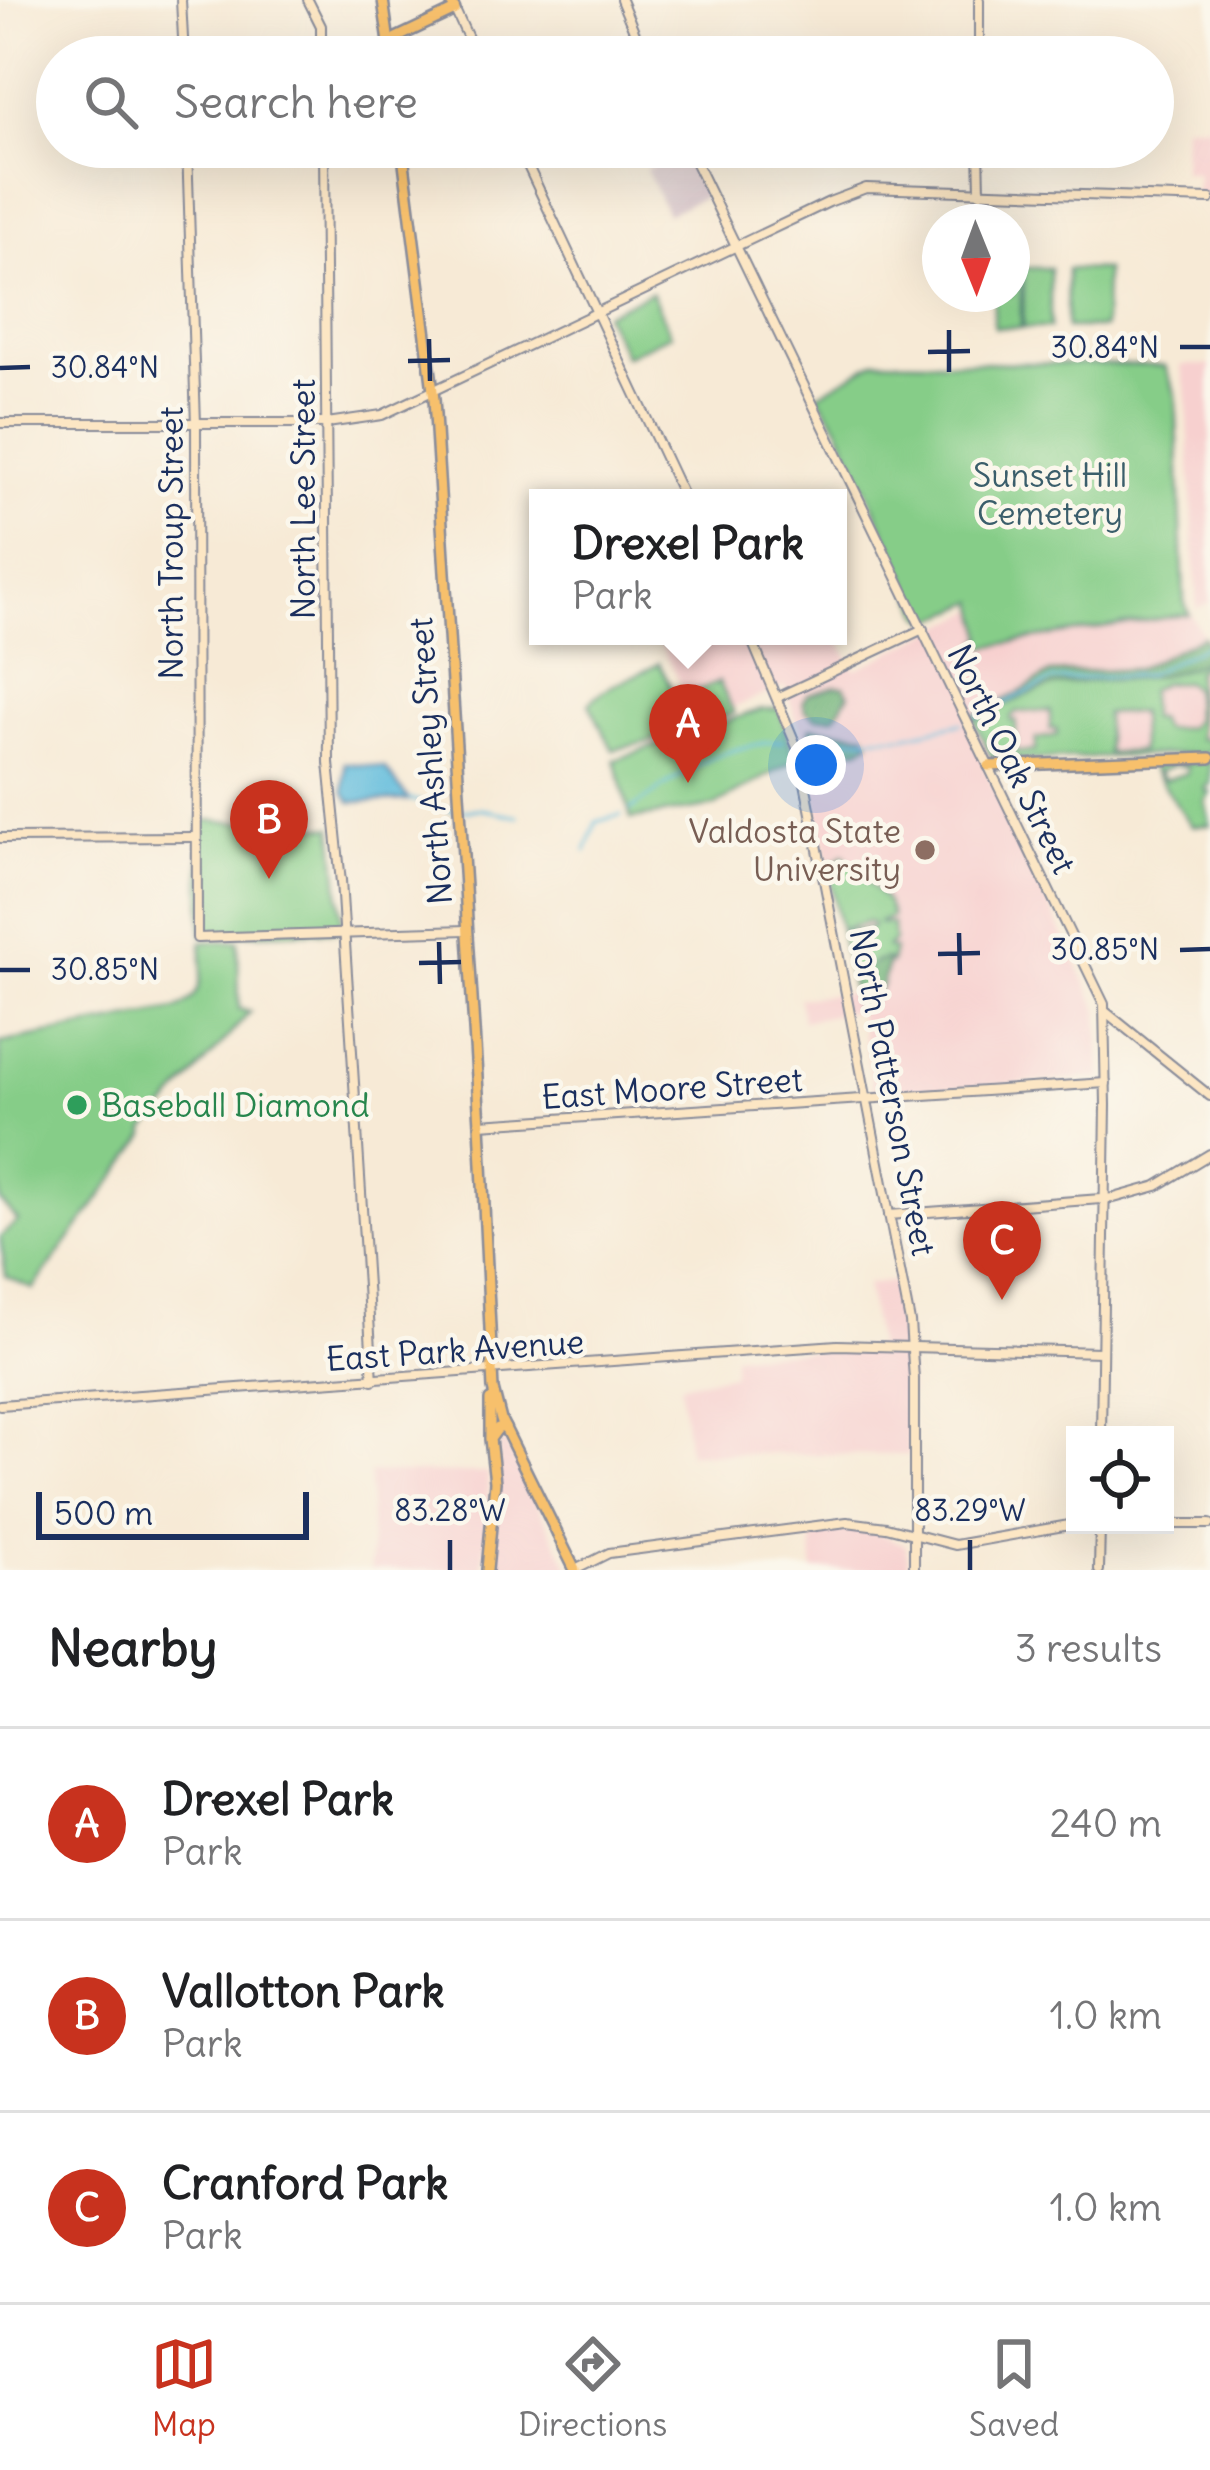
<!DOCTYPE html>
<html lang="en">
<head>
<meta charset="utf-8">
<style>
  :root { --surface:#fff; --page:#f6f6f6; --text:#202124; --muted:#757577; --line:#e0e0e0; --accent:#c8321e }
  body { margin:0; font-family:Delius,sans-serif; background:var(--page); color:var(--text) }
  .controls { position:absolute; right:36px; bottom:36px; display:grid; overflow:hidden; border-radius:0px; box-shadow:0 12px 48px #0002 }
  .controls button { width:108px; height:108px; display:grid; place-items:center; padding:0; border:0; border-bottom:3px solid var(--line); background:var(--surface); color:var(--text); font:60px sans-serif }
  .compass { position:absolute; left:922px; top:204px; width:108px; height:108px; border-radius:50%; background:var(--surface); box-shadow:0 12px 48px #0002; rotate:179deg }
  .scale { position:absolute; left:36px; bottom:30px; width:273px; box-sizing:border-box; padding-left:12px; border:6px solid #1b2f5e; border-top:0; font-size:33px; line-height:42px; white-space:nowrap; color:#1b2f5e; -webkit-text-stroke:9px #fbf7ec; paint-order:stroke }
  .you { position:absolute; left:816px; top:765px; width:42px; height:42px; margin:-30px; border:9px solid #fff; border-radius:50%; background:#1a73e8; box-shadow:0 0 0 18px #1a73e833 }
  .badge { display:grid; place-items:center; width:78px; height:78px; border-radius:50%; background:var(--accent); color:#fff; font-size:39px; font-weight:700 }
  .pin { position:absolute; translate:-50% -99px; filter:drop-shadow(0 3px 6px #0008) }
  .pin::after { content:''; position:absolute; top:63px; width:42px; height:36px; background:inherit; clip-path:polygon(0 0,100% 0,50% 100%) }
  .popup { position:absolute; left:529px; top:489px; width:318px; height:156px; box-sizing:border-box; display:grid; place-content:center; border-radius:0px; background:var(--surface); filter:drop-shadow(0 3px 9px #0005); font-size:39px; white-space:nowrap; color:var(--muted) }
  .popup b { font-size:45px; color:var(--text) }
  .popup::after { content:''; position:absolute; left:50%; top:100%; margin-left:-24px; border:24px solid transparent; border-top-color:var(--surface) }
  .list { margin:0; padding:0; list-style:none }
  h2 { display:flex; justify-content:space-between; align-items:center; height:156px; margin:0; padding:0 48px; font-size:51px }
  h2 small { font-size:39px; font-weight:400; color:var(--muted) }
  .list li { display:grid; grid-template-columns:78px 1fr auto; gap:36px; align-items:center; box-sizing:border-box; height:192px; padding:0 48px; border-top:3px solid var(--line) }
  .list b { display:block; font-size:45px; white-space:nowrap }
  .list p { margin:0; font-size:39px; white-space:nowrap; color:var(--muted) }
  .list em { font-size:39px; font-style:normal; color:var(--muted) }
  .icon { flex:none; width:66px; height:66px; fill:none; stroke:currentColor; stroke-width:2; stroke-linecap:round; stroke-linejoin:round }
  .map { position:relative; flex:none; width:1210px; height:1570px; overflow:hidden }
  .search { position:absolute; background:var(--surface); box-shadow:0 12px 48px #0002; left:36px; right:36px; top:36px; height:132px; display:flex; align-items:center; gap:30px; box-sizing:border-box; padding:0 42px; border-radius:66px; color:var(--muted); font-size:45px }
  .sheet { height:732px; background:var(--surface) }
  nav { display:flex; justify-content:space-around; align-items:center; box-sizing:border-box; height:168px; border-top:3px solid var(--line); background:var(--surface); font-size:33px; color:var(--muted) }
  nav a { display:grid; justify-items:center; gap:6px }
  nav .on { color:var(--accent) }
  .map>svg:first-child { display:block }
  .built { fill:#f7d0cf }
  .industrial { fill:#d2bec5 }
  .green { fill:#86cd88; stroke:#507e73; stroke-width:3; fill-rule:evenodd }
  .forest { fill:#6cb074; stroke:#447069; stroke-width:3 }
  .water { fill:#5ebbdc; stroke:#3c759d; stroke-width:3 }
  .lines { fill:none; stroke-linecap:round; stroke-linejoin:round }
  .stream { stroke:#5ebbdc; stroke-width:3 }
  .secondary-casing { stroke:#898c9a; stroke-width:12 }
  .primary-casing { stroke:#898c9a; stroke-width:14 }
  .secondary { stroke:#fce6c4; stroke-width:8 }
  .primary { stroke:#f7c06c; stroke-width:9 }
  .ticks { fill:none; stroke:#1b2f5e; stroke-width:4.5 }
  .education-dot { fill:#8d6e63; stroke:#fbf7ec; stroke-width:4.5 }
  .leisure-dot { fill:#2e9e5b; stroke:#fbf7ec; stroke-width:4.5 }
  .labels { text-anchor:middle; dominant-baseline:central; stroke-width:9; stroke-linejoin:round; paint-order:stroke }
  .park-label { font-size:33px; fill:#3b5e6b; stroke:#fbf7ec }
  .street-label { font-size:33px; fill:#1b2f5e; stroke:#fbf7ec }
  .education-label { font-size:33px; fill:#785e54; stroke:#fbf7ec; text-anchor:end }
  .leisure-label { font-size:33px; fill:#27864d; stroke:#fbf7ec; text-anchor:start }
  .ticks-label { font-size:30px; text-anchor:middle; fill:#1b2f5e; stroke:#fbf7ec; stroke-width:9; stroke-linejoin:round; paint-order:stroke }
</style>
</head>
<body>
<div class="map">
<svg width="1210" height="1570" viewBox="0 0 1210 1570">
  <rect width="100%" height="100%" fill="#fbf7ec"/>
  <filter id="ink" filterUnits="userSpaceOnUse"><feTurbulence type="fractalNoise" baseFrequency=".00833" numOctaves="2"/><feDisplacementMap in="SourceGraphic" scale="24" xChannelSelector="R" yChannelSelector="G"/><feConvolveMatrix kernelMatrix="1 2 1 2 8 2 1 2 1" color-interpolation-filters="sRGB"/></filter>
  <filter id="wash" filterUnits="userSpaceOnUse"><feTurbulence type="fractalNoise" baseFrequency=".004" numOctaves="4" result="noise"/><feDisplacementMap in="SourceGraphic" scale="48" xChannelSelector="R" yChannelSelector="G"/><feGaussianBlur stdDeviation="2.7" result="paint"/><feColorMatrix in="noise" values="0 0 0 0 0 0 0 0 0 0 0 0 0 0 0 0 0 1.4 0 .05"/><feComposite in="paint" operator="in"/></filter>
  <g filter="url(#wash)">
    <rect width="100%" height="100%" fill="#f7ead6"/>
    <!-- built -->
    <g class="built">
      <path d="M1184,125h26v72h-14l1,-24 -14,-1z"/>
      <path d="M1181,365h29v237l-13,7 -10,-211z"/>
      <path d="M1188,608l22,40v105l-217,7 -10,5 116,245 2,68 -227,15 -16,-83 -56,11 -3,-23 56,-6 -50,-247 -20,-59 -86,36 -43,-86h181l18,34 123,-61 6,29z"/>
      <path d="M895,1281l13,60 1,114 -221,-2 -8,-69 53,-10v-19l144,-8 -11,-62z"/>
      <path d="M504,1440l65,126 -3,4h-73l6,-124z"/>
      <path d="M369,1473h119v42l-6,55h-111z"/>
      <path d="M866,1528l40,17 2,25h-95l-1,-38z"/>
    </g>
    <!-- industrial -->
    <path class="industrial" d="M686,150l21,45 -40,19 -21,-45z"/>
    <!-- green -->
    <g class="green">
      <path d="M1012,268h9v60l-27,-1v-33h18z"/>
      <path d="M1024,268h26v60h-27z"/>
      <path d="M1067,269l38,1 -1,58h-38z"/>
      <path d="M651,292l20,42 -46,22 -21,-42z"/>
      <path d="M877,360l288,6 11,29 8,206 5,13 -205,33 -5,-6 5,-3 -7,-37 -46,20 -8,-5 -85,-191 -21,-30z"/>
      <path d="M1210,658l-14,14 3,67h11v14l-212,8 -7,-4 -17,-36c27,-12 58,-33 88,-37 52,-7 100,0 148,-26zM1185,682l8,7 1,31 -7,8 -25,1 -5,-10h-7l-1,-28 13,-8zM1050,711v18h7v6l-21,4 -1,12 -19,1v-31h-5v-4l6,-5zM1139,712l1,39 -33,2 -2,-39z"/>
      <path d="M659,663l29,60 -37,18 -38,9 -24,-46c19,-23 46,-25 70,-41z"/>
      <path d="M719,682l15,31 -36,12 -14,-29z"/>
      <path d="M762,709h18l15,51 -81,46 -83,13 -16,-59z"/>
      <path d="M1210,762v22l-5,3 1,4 4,1 -5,9 5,24 -18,1 -42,-60 22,-3 1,3 -15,6 6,8 23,-7v-7h-10l1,-3z"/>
      <path d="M200,820l133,7 10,104 -141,4z"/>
      <path d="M843,855l43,46 6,16 -14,6 15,1 1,17 -7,6 7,2 -3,14 -6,-4 -36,17 -9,-44 31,-3 2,-5 -5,-2 -28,8 -13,-68 10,-1z"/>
      <path d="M238,941l1,68 11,3 -104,118v6l-113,153 -27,-13 -6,-39 18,-16 -18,-20v-158l175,-33c32,-13 26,-38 27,-68z"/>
    </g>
    <!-- forest -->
    <g class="forest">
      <path d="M1203,636l7,12v10c-48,26 -96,19 -148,26 -30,5 -61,25 -88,37l-3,-5 48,-23 31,-20 87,-4z"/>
      <path d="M836,686h8l5,8 -14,23 -19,1 -11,-8 -2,-8 5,-8z"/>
      <path d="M811,727l55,7 4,8 -10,7 -42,2 -9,-15z"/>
      <path d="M889,960l-7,26 -15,22 -11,1 -7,-33 29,-15z"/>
    </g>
    <!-- water -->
    <path class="water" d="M345,763l40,5 24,32 -58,2 -7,-10z"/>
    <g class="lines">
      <!-- stream -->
      <g class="stream">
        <path d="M977,716l76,-36 93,-5 60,-30"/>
        <path d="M804,740l99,-4 58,-13"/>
        <path d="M409,799l46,12 25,-2 38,7"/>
        <path d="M631,810c55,-39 82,-63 152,-69"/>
        <path d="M586,851l10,-29 25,-7"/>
      </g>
    </g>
  </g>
  <g filter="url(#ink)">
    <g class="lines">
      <defs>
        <g id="secondary">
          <path d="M181,0l3,57"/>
          <path d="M308,0l13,26v31"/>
          <path d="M621,0l24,57"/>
          <path d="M455,10l22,47"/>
          <path d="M979,57v-57"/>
          <path d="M187,147l9,277 1,514 270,-8"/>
          <path d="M324,147l5,616 12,120"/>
          <path d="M519,147l165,351"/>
          <path d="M688,147l416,857 2,101 -5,330"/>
          <path d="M979,147l1,46"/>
          <path d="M0,423h327l55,-8 447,-213 37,-14 344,11"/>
          <path d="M750,636l49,116 111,570 4,57v191"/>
          <path d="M778,697l145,-68"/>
          <path d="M0,838l196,-1"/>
          <path d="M341,880l32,500"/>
          <path d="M1107,1013l103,83"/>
          <path d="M480,1124l626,-41"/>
          <path d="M889,1215l225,-17 43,-12 53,-32"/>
          <path d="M0,1405l837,-60 265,7"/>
          <path d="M1165,1524h45"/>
          <path d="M575,1570l34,-17 238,-31 39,5 69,18 120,-21"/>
          <path d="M1099,1570l1,-45"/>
        </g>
        <g id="primary">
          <path d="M383,0l8,57"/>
          <path d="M390,50l6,-12 59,-28 -5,-10"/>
          <path d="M402,147l32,252 46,725 13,265 8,31 74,150"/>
          <path d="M989,766l221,-8"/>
          <path d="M490,1437v-37"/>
          <path d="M487,1570l8,-88 -5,-43 8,-11h7"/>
        </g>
      </defs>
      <!-- secondary casing -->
      <use href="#secondary" class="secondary-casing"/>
      <!-- primary casing -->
      <use href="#primary" class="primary-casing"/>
      <!-- secondary -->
      <use href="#secondary" class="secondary"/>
      <!-- primary -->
      <use href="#primary" class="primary"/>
    </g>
  </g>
  <!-- ticks -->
  <path class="ticks" d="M949,330v42M429,339l1,42M1180,347h30M928,352l42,-1M408,361l42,-1M0,368l30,-1M959,933l1,42M439,942l1,42M1180,950l30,-1M938,954l42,-1M419,963l42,-1M0,970h30M450,1540v30M970,1540v30"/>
  <!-- markers -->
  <circle class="education-dot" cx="925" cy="850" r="12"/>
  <circle class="leisure-dot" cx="77" cy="1105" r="12"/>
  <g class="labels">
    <!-- park labels -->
    <g class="park-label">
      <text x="1050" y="475">Sunset Hill<tspan x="1050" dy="38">Cemetery</tspan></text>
    </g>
    <!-- street labels -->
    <g class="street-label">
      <text transform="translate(303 499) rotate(-90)">North Lee Street</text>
      <text transform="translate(171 543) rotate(-90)">North Troup Street</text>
      <text transform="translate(1012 759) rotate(64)">North Oak Street</text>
      <text transform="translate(430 761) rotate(-94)">North Ashley Street</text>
      <text transform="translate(672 1088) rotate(-4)">East Moore Street</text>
      <text transform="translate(893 1092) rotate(79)">North Patterson Street</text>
      <text transform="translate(455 1350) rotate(-4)">East Park Avenue</text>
    </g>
    <!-- education labels -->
    <g class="education-label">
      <text x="901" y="831">Valdosta State<tspan x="901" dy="38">University</tspan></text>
    </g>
    <!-- leisure labels -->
    <g class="leisure-label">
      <text x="101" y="1105">Baseball Diamond</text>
    </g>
  </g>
  <g class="ticks-label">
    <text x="1105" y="358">30.84°N</text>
    <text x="105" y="378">30.84°N</text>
    <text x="1105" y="960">30.85°N</text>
    <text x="105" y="980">30.85°N</text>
    <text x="450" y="1521">83.28°W</text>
    <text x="970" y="1521">83.29°W</text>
  </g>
</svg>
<div class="controls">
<button><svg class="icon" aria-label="locate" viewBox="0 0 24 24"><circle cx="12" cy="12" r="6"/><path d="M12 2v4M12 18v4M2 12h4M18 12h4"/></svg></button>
</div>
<svg class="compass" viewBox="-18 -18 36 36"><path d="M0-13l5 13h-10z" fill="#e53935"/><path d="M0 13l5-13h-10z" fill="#757577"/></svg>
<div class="scale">500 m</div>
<div class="you"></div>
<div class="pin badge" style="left:688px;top:783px">A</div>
<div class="popup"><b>Drexel Park</b>Park</div>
<div class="pin badge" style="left:269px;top:879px">B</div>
<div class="pin badge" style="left:1002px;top:1300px">C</div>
<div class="search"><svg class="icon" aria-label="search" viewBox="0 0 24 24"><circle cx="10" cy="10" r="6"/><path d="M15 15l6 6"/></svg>Search here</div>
</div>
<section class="sheet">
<h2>Nearby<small>3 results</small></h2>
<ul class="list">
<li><span class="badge">A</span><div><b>Drexel Park</b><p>Park</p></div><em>240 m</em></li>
<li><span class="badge">B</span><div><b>Vallotton Park</b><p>Park</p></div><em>1.0 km</em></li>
<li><span class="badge">C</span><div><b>Cranford Park</b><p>Park</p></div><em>1.0 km</em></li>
</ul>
</section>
<nav>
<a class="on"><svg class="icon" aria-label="map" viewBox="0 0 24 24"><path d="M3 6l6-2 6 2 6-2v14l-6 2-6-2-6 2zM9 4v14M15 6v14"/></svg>Map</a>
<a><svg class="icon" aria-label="directions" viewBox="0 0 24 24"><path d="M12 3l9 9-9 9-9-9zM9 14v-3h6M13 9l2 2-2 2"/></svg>Directions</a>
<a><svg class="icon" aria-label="saved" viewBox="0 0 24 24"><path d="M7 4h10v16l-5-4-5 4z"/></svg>Saved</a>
</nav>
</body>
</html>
